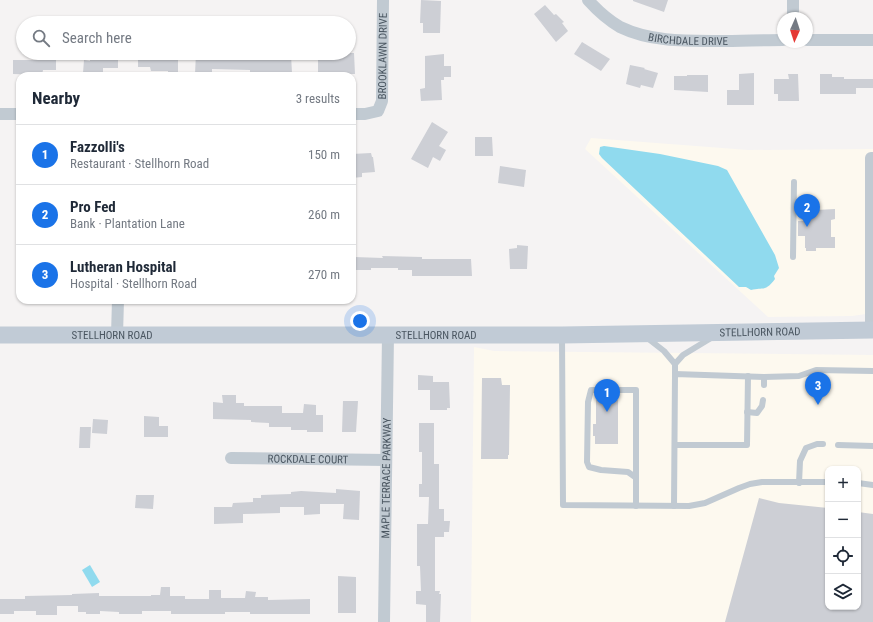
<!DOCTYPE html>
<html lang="en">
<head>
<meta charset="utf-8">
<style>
  :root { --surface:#fff; --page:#f2f2f3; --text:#1f2937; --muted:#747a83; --line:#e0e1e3; --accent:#1a73e8 }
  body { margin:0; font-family:"Roboto Condensed",sans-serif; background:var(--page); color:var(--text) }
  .controls { position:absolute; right:12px; bottom:12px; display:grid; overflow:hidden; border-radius:8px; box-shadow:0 1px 3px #0004 }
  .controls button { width:36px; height:36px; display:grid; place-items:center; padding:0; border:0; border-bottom:1px solid var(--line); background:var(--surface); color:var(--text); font:20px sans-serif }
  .compass { position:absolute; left:777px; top:12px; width:36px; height:36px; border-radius:50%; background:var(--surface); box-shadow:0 1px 3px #0004; rotate:183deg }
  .you { position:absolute; left:360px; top:321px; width:14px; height:14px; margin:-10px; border:3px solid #fff; border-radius:50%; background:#1a73e8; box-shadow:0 0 0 6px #1a73e833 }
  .badge { display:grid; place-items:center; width:26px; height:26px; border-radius:50%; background:var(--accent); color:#fff; font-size:13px; font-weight:700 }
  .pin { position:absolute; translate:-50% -33px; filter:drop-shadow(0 1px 2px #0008) }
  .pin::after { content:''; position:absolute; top:21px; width:14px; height:12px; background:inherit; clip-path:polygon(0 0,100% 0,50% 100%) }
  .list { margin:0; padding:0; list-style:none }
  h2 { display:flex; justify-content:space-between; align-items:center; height:52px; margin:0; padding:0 16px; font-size:17px }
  h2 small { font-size:13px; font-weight:400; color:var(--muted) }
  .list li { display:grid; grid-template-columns:26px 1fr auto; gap:12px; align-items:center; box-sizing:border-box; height:60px; padding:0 16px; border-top:1px solid var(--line) }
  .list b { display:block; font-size:15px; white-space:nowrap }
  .list p { margin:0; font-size:13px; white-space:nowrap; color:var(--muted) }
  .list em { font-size:13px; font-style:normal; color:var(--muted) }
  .icon { flex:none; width:22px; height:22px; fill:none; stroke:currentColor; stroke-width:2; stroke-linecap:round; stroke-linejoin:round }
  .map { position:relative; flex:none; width:873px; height:622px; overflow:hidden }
  .search { position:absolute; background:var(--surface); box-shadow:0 1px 3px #0004; left:16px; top:16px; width:340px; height:44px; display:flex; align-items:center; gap:10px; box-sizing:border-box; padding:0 14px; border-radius:22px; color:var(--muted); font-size:15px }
  .panel { position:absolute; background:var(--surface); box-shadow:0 1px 3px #0004; left:16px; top:72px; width:340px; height:232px; border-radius:12px }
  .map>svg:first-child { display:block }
  .commercial { fill:#fdf9ef; fill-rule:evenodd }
  .water { fill:#90daee }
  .building { fill:#cdcfd5 }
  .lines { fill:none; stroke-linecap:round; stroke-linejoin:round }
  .service { stroke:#c1cad2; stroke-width:6 }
  .minor { stroke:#c1cad2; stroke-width:12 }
  .secondary { stroke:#c1cbd6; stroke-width:17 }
  .labels { text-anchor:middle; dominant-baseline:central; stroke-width:4; stroke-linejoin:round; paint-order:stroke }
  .street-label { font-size:11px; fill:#4a5661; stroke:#fff }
</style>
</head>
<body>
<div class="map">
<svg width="873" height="622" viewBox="0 0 873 622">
  <rect width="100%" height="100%" fill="#f5f3f3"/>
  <!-- commercial -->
  <g class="commercial">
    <path d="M591,138l157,12 125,-1v164l-21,3 -84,1 -183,-168z"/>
    <path d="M474,347l20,4 379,4v267h-402zM828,469h30v138h-30z"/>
  </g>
  <!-- water -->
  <g class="water">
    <path d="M604,146l56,8 58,12 9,4 48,85 4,13 -5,8 1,3c-10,13 -11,8 -24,11l-5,-3h-7l-137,-129 -3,-4 1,-7z"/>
    <path d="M90,565l10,17 -8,5 -10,-17z"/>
  </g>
  <!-- building -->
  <g class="building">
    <path d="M421,0l20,1 -1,32h-17v-10h-3z"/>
    <path d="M633,0h35l-4,12 -31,-11z"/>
    <path d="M545,5l9,10 2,-1 8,8 -2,1 6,8 -12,11 -22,-28z"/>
    <path d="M582,42l28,17 -9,12 -27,-17z"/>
    <path d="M90,53h28v15h-15v5h-20l1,-13 6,1z"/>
    <path d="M138,53h21v2l19,1v18h-10v-3h-17l-1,-4h-12z"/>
    <path d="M196,53h66l-1,2h30l1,18h-42v-3l-38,-1v5h-17z"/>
    <path d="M345,53h9l1,21h-15v-2h-22v-16h27z"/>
    <path d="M444,54v12h7v11h-7v3h-3l1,20 -21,1 -1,-12 5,-1v-32z"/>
    <path d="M38,55h18v15h-13l-1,5 -29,-1v-14h25z"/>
    <path d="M630,65l15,3 -1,1 14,4 -5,15 -12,-3 -1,3 -14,-4z"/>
    <path d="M754,73v32h-27v-15h12v-16z"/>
    <path d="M788,74h10l1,27h-21v-7h-4v-15h15z"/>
    <path d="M820,74h12v3h12v2h29v9h-17v6h-36z"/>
    <path d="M687,75h21v17l-34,-2v-14h13z"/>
    <path d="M432,122l16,10 -9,14 7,4 -6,11 -7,-4 -5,11 -17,-9z"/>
    <path d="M475,137h17l1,19h-18z"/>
    <path d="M371,153l1,4h1l2,15 -13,1v4l-10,1v-24z"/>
    <path d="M500,166l26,4 -2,17 -26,-4z"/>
    <path d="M806,201h10v9l19,-1v10l-4,1v17h4v11h-19v3h-10v-3h-1v-12h-7v-15h7z"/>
    <path d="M517,245l11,1 -1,23h-17l-1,-20 8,-1z"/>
    <path d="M382,256l40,1v2h49l1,17h-60v-6h-14v-2h-27v2h-17v-13l29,1z"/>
    <path d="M418,375l15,1v6h16l1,26h-3v2h-17v-20h-12z"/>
    <path d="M482,378h19l1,7h8l-1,70h-1v4h-27z"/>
    <path d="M222,395h14v8h8v3h38v7h21l1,-9 12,1v10h7v17h-16v-2h-16v-3h-22v-4l-18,-1v-2l-38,-1v-17l10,1z"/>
    <path d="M596,400h22v44h-23v-8h-2v-12h3z"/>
    <path d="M343,401h15l-2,31h-14z"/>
    <path d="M144,416l15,1v9h9v11h-24z"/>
    <path d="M93,419l15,1 -1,14 -15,-1z"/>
    <path d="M419,423h15v41h5v45h5v12h6l-1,11h-5v5h-9v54h5l-1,3h2l-1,28h-14v-17l-10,-1v-13h5l-1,-25h-3v-42h11l1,-27h-10v-13h3v-32h-3z"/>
    <path d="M80,427h11l-1,21h-11z"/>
    <path d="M336,489l24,2 -1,29 -16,-1 1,-15h-24v10l-16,1v-8h-24v6l-37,1v9l-29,1v-17h18l1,-4 20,-1v-4h8v-3l30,-1v-2l10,-1 35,2z"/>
    <path d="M136,495h18l-1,14 -18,-1z"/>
    <path d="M759,498l20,5 49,5v99h30v-95l15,2v108h-148z"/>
    <path d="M338,576l18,1v36h-18z"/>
    <path d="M161,587h9v9h15v3h24v-9h12v8h24l1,-7 10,1 -1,5h13v3l42,-1v15h-60v-2h-25v2h-54v-3h-29v3h-23v-2l-19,-1v3h-14v-2h-8v-6h-21v9h-21v-4h-22v3h-14v-15h25v-3l47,-1v-1l27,-1v3h52v-1h9z"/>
  </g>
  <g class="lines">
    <!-- service -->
    <g class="service">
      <path d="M793,257l1,-75"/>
      <path d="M562,336l1,169 126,1 16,-3 34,-15 11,-4 12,-2h66"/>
      <path d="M646,337l18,14 11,13v10"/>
      <path d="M675,364l8,-9 28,-17"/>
      <path d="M764,385v-8"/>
      <path d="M747,412l10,1 5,-7 1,-6"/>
      <path d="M675,445h72l1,-69"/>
      <path d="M838,445l35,1"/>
      <path d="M635,477l-7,-5 -27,-2 -12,-3 -2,-5 1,-60 3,-12h45v116"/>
      <path d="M799,483l1,-22 6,-13 11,-4h6"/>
      <path d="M858,483l15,2"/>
      <path d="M674,506l1,-132 89,3 35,-1 17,-6 57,1"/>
    </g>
    <!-- minor -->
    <g class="minor">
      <path id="s1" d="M588,0c9,10 20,20 32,27 31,15 66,14 99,14 21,0 43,-1 64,-1"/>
      <path d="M793,18v-18"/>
      <path d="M807,40h66"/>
      <path d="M0,114h20"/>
      <path id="s2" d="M352,114h13l13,-3 4,-10 1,-101"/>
      <path d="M871,331v-173h2"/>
      <path d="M117,335l1,-35"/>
      <path id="s3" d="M231,458l155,2"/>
      <path id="s4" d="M384,622l4,-287"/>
    </g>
    <!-- secondary -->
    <path class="secondary" id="s5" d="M0,335h562l311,-5"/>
  </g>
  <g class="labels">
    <!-- street labels -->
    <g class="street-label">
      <text stroke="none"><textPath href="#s1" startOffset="112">BIRCHDALE DRIVE</textPath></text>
      <text stroke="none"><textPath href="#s2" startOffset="82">BROOKLAWN DRIVE</textPath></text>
      <text stroke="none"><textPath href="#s5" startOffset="760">STELLHORN ROAD</textPath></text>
      <text stroke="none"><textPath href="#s5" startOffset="112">STELLHORN ROAD</textPath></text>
      <text stroke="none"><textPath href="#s5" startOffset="436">STELLHORN ROAD</textPath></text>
      <text stroke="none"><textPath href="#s3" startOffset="77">ROCKDALE COURT</textPath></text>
      <text stroke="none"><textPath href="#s4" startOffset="144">MAPLE TERRACE PARKWAY</textPath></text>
    </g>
  </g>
</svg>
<div class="controls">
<button>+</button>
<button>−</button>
<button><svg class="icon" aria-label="locate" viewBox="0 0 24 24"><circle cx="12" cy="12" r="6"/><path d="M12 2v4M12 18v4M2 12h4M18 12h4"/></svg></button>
<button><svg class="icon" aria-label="layers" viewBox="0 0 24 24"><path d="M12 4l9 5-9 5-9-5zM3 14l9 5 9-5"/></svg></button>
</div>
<svg class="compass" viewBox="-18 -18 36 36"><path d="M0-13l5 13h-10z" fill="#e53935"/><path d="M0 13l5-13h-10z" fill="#747a83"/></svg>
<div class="you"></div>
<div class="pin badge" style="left:607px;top:412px">1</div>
<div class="pin badge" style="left:807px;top:227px">2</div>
<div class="pin badge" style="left:818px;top:405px">3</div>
<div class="search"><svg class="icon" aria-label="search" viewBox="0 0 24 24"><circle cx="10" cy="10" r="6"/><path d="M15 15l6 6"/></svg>Search here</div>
<section class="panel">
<h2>Nearby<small>3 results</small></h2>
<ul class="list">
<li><span class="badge">1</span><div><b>Fazzolli's</b><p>Restaurant · Stellhorn Road</p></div><em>150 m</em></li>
<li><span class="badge">2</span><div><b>Pro Fed</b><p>Bank · Plantation Lane</p></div><em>260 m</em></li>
<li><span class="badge">3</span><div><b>Lutheran Hospital</b><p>Hospital · Stellhorn Road</p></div><em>270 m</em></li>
</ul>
</section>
</div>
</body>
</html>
